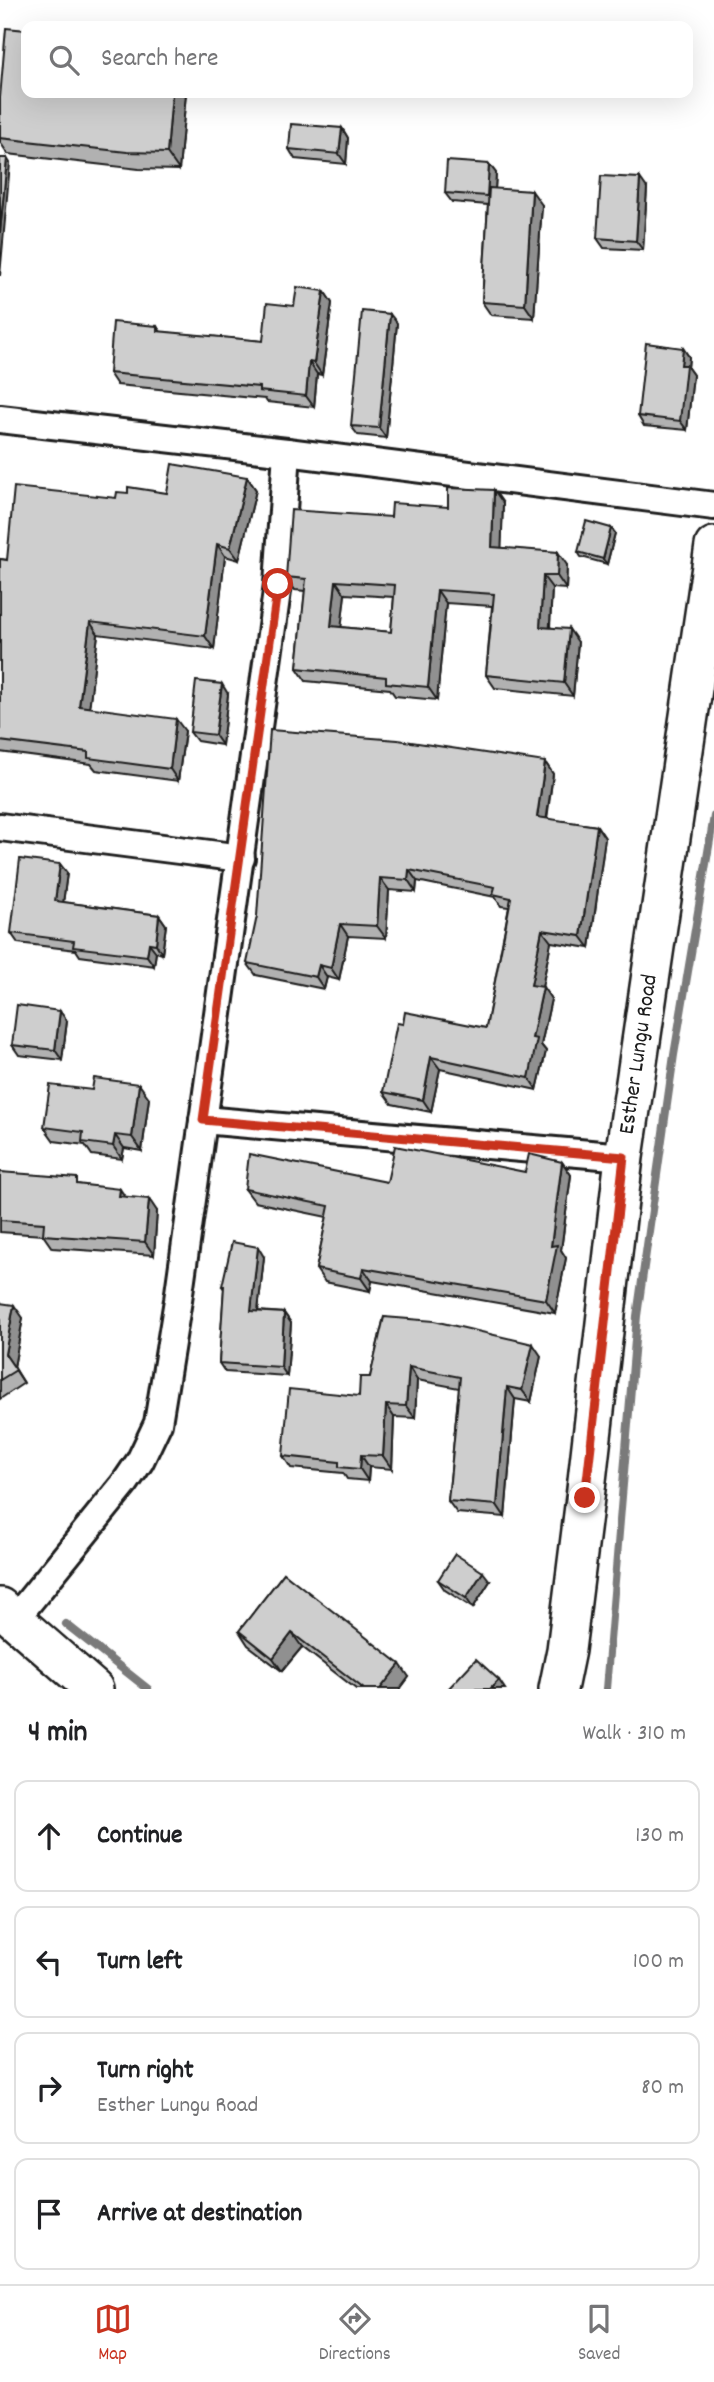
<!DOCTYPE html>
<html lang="en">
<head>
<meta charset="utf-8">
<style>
  :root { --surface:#fff; --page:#f2f2f2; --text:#202124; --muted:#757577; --line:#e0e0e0; --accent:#c8321e }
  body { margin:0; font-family:Dekko,sans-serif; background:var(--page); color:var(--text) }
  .stop { position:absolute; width:21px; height:21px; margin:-16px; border:5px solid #c8321e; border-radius:50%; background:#fff }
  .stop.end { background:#c8321e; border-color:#fff; box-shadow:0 2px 7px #0008 }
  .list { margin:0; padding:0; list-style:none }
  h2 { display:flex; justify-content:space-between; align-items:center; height:91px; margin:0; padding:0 28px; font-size:30px }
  h2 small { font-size:23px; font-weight:400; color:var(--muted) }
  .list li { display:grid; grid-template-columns:46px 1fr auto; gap:21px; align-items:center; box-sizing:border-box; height:112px; margin:0 14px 14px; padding:0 14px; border:2px solid var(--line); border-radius:14px }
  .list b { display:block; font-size:26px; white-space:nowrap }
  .list p { margin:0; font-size:23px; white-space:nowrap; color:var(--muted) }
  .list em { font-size:23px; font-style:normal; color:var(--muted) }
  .icon { flex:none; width:38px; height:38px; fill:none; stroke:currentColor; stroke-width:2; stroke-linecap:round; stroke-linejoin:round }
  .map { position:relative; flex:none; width:714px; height:1689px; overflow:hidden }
  .search { position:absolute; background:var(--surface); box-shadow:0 7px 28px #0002; left:21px; right:21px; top:21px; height:77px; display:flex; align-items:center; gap:18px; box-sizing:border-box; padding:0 24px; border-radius:14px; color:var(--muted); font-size:26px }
  .sheet { height:595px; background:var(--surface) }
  nav { display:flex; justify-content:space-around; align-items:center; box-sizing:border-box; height:98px; border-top:2px solid var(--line); background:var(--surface); font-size:19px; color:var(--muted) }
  nav a { display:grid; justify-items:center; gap:4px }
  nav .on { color:var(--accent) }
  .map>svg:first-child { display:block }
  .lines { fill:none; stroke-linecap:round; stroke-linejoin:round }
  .stream { stroke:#7a7a7a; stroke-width:8 }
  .street-casing { stroke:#1c1c1c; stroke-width:32 }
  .secondary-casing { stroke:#1c1c1c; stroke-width:42 }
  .street { stroke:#fff; stroke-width:26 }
  .secondary { stroke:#fff; stroke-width:37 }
  .wall { fill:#b1b1b1; stroke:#1c1c1c; stroke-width:2; fill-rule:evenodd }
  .shaded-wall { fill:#909090; stroke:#1c1c1c; stroke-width:2 }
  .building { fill:#cecece; stroke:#1c1c1c; stroke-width:2; fill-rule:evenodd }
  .route { stroke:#c8321e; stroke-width:9 }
  .labels { text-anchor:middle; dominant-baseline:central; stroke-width:7; stroke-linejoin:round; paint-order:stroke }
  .street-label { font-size:23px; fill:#1c1c1c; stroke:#fff }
</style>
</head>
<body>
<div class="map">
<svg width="714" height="1689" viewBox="0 0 714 1689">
  <rect width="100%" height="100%" fill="#fff"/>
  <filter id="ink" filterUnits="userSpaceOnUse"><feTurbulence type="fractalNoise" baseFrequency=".0143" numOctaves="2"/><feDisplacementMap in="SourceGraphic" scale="14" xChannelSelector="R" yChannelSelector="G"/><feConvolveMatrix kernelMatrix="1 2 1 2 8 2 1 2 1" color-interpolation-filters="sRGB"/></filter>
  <g filter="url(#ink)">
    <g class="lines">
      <!-- stream -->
      <g class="stream">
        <path d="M66,1624l82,65"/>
        <path d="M606,1689l31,-373 37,-261 40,-239"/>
      </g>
      <defs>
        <g id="street">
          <path d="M0,419l287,33 427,54"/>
          <path d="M0,827l241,31"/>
          <path d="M203,1120l421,37"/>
          <path d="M15,1619l110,-136 15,-22 18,-38 20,-123 100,-716 9,-132"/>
        </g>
        <g id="secondary">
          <path d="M0,1607l94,82"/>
          <path id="s1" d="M558,1689l8,-39 19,-152 39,-341 90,-611"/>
        </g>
      </defs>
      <!-- street casing -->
      <use href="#street" class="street-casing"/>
      <!-- secondary casing -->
      <use href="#secondary" class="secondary-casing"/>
      <!-- street -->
      <use href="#street" class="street"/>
      <!-- secondary -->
      <use href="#secondary" class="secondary"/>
    </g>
    <!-- wall -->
    <g class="wall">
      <path d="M26,93h160l-7,77 -40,-1 -131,-15 -8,-12v-44z"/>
      <path d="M342,128l6,10 -2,26 -51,-5 -6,-10z"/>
      <path d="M489,164l7,9 -1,16 47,16 -8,113 -43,-3 -9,-13 6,-97 -36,-3 -7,-9z"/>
      <path d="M647,188l-4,62 -39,-2 -7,-10z"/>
      <path d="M324,291l8,12 -10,72 -5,-1 -3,33 -47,-5 -2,-3 -148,-14 -8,-12 48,-47 4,6 102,9 31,-35z"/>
      <path d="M397,323l-11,115 -28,-3 -7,-9z"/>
      <path d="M683,348l6,9 -1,11 5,7 -6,55 -43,-4 -6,-10z"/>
      <path d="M247,477l9,13 -17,70 -14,-4 -11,93 -116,-15 -9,74 96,23 -7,50 -82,-11 -5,-6 -91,-12v-193l7,1 109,-62 12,-5h39z"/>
      <path d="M503,503l-2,45 66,17 -1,24 -14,-1 -2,39 28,15 -5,54 -78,-8 -9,-13 6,-69 -46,-3 -9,97 -42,-4 -5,-7 -84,-8 -9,-13 8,-77 -10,-1 -9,-13 105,-60 57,-10zM345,594l49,3 -3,35 -50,-5z"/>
      <path d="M611,528l4,5 -8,31 -26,-7 -3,-5z"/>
      <path d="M228,694l-6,51 -25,-4 -7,-9z"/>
      <path d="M545,762l8,12 -6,45 50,7 8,12 -15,110 -39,-6 -9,45 9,12 -10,46 5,6 -9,39 -97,-21 -9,43 -39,-8 -9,-12 20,-68 83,4 23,-121 -8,-1 -6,-9 -78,-16 -1,11 -27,-2 -3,48 -38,-2 -9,44 -12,-3 -3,12 -68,-14 -9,-12z"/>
      <path d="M60,864l7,9 -4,29 96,13 7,10 -4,29 -6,-2 -2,14 -74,-10 -4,-6 -58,-7 -7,-10z"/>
      <path d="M67,1021l-5,39 -43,-5 -7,-10z"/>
      <path d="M149,1098l-7,53 -18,-3 -2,11 -30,-4 -7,-10 -31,-4 -10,-14z"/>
      <path d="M562,1162l9,13 -10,75 5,8 -11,55 -183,-32 -2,10 -45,-9 -9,-13 11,-52 -72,-15 -10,-13 142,-7 138,-10z"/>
      <path d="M0,1172l82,13 43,12 32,14 -3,44 -102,-7 -9,-13 -43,-3z"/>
      <path d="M264,1257l-6,54 26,2 7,10 -4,53 -62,-4 -6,-9 5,-74 -2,-3z"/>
      <path d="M0,1303l23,15 -9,49 10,16 -24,16z"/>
      <path d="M384,1317l157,39 -10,46 -16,-3 -10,118 -48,-4 -9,-12 11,-113 -42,-8 -2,38 -21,-1 -2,52 -23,-2 -1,14 -21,-2 -4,-6 -52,-5 -8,-12 76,-60 11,-19z"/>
      <path d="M284,1573l125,104 -9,12h-44l-54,-42 -20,24 -34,-26 -9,-14z"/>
      <path d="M438,1580l52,1 -17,27 -28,-18z"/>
    </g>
    <!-- shaded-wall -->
    <g class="shaded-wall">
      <path d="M172,93h14l-7,77 -12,-17z"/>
      <path d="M342,128l6,10 -2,26 -7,-10z"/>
      <path d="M7,158l3,5 -10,113v-43z"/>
      <path d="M489,164l7,9 -2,33 -7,-10z"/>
      <path d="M640,178l7,10 -4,62 -7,-9z"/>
      <path d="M532,191l10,14 -8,113 -9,-13z"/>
      <path d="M324,291l8,12 -10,72 -8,-12z"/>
      <path d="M390,314l7,9 -11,115 -7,-10z"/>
      <path d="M683,348l6,9 -1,11 5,7 -6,55 -7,-9 1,-56z"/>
      <path d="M309,362l8,12 -3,33 -8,-11z"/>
      <path d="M247,477l9,13 -17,70 -9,-12z"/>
      <path d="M494,490l9,13 -2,57 -9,-13z"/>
      <path d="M611,528l4,5 -8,31 -4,-5z"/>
      <path d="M217,544l8,12 -11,93 -9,-13z"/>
      <path d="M558,552l9,13 -1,24 -9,-13z"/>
      <path d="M543,576l9,12 -3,52 -9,-13z"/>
      <path d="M336,581l9,13 -5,45 -9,-13z"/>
      <path d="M437,590l9,13 -9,97 -9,-13z"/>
      <path d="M90,622l8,12 -10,84 -9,-12z"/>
      <path d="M569,629l9,13 -5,54 -9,-13z"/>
      <path d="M222,684l6,10 -6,51 -7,-10z"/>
      <path d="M176,719l9,12 -7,50 -8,-12z"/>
      <path d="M545,762l8,12 -8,55 -8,-12z"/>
      <path d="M597,826l8,12 -15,110 -9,-12z"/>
      <path d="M60,864l7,9 -5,38 -7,-10z"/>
      <path d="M409,870l8,11 -1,11 -8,-12z"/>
      <path d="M380,878l9,12 -3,48 -9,-12z"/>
      <path d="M159,915l7,10 -4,29 -6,-10z"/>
      <path d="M340,924l8,12 -9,44 -8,-12z"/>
      <path d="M542,930l9,12 -11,55 -9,-12z"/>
      <path d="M149,943l7,9 -2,14 -7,-10z"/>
      <path d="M319,965l8,12 -3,12 -8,-12z"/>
      <path d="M543,987l8,12 -10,46 5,6 -9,39 -8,-12 3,-40z"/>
      <path d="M60,1011l7,10 -5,39 -7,-10z"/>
      <path d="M431,1057l9,12 -9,43 -8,-12z"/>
      <path d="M139,1084l10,14 -7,53 -10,-14z"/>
      <path d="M115,1135l9,13 -2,11 -9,-13z"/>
      <path d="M562,1162l9,13 -10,75 5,8 -11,55 -9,-13 5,-54z"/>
      <path d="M120,1189l8,12 -9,-5z"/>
      <path d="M149,1199l8,12 -3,44 -9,-13z"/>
      <path d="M258,1247l6,10 -7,63 -6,-9z"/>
      <path d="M363,1268l9,13 -2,10 -9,-13z"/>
      <path d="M14,1305l9,13 -9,49 10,16 -19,-29z"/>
      <path d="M284,1313l7,10 -4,53 -6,-9z"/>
      <path d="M533,1344l8,12 -10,46 -9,-12z"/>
      <path d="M409,1367l8,13 -2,38 -9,-12z"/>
      <path d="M507,1387l8,12 -10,118 -8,-12z"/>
      <path d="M386,1405l8,12 -2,52 -9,-13z"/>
      <path d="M361,1455l8,12 -1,14 -8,-12z"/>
      <path d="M483,1572l7,9 -17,27 -7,-10z"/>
      <path d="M292,1633l10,14 -20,24 -9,-13z"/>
      <path d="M400,1664l9,13 -9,12h-20z"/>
      <path d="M499,1680l6,9h-15z"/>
    </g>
    <!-- building -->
    <g class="building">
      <path d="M6,28l20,2v63h146l-5,60 -40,-1 -127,-14v-40z"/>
      <path d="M291,124l51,4 -3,26 -50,-5z"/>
      <path d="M0,158h7l-7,75z"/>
      <path d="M447,161l42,3 -2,32 -42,-3z"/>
      <path d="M601,176l39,2 -4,63 -39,-3z"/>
      <path d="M489,188l43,3 -7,114 -43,-3z"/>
      <path d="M297,287l27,4 -10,72 -5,-1 -3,34 -47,-5v-4l-150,-14 4,-51 44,4v5l106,10 4,-38 27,3z"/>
      <path d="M362,311l28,3 -11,114 -28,-2z"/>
      <path d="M646,343l37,5 -2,17h5l-6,56 -42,-5z"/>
      <path d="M172,464l75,13 -17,71 -13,-4 -12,92 -115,-14 -11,84 97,13 -6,50 -82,-11v-6l-88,-11v-182l7,1 7,-73 102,11 1,-6 11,1v-6l39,6z"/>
      <path d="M448,488l46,2 -2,57 66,5 -1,24h-14l-3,51 29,2 -5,54 -78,-8 8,-81 -57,-4 -9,97 -42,-4v-6l-89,-9 9,-89 -20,-2 5,-67 100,7 1,-14 56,4zM336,581l59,4 -4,47 -60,-6z"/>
      <path d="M586,521l25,7 -8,31 -25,-7z"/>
      <path d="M196,681l26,3 -7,51 -25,-3z"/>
      <path d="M270,730l128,10 147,22 -8,55 60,9 -16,110 -39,-6 -11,55 12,2 -11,51 5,1 -8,39 -98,-21 -8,43 -40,-8 14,-69 6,1 2,-12 81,16 25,-130 -18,-4 2,-7 -86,-17 -1,10 -28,-2 -3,48 -37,-2 -9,44 -12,-3 -3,12 -69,-14 10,-47z"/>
      <path d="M20,859l40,5 -5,37 104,14 -3,29 -7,-1 -2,13 -74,-9 1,-6 -63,-8z"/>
      <path d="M17,1005l43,6 -5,39 -43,-5z"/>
      <path d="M94,1078l45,6 -7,53 -17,-2 -2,11 -31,-4 1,-10 -39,-5 6,-42 42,5z"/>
      <path d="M395,1146l130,26 4,-18 33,8 -11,84 6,-1 -11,55 -183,-32 -2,10 -45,-9 13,-63 -84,-17 4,-35 138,28z"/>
      <path d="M0,1172l77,6v6l43,5 -1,7 30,3 -4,43 -102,-7 1,-12 -44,-3z"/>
      <path d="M232,1242l26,5 -7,64 33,2 -3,54 -62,-4 5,-77h-2z"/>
      <path d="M0,1303l14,2 -9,49 11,16 -16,10z"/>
      <path d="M384,1317l50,4 99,23 -11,46 -15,-3 -10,118 -49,-4 12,-124 -51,-10 -3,39 -20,-1 -3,51 -22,-1 -1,14 -21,-2v-5l-56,-6 6,-67 70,7 1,-19h10z"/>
      <path d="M455,1554l28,18 -17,26 -28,-18z"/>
      <path d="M284,1573l116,91 -20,25h-16l-72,-56 -19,25 -34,-27z"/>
      <path d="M476,1659l23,21 -9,9h-42z"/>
    </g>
  </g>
  <g class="lines" filter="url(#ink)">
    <!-- route -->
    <path class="route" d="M278,584l-75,536 421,37 -39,341"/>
  </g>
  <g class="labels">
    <!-- street labels -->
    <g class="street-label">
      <text stroke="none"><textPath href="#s1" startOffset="640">Esther Lungu Road</textPath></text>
    </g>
  </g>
</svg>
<div class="stop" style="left:278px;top:584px"></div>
<div class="stop end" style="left:585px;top:1498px"></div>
<div class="search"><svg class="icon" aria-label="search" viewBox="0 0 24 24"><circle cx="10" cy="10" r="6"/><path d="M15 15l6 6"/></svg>Search here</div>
</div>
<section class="sheet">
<h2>4 min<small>Walk · 310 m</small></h2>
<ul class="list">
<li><svg class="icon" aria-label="ahead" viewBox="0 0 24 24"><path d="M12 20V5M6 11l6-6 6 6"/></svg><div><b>Continue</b></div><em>130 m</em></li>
<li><svg class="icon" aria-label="left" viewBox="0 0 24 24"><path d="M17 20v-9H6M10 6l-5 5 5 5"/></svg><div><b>Turn left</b></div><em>100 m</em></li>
<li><svg class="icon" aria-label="right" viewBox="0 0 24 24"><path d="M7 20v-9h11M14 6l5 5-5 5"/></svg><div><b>Turn right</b><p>Esther Lungu Road</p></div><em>80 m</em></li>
<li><svg class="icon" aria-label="arrive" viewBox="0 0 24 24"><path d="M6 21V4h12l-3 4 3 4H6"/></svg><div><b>Arrive at destination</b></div></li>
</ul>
</section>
<nav>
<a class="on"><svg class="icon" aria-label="map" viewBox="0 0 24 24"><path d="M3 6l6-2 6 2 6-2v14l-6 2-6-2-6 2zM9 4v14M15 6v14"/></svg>Map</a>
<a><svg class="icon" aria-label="directions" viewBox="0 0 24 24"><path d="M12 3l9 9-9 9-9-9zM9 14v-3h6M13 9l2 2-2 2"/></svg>Directions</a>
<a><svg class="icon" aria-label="saved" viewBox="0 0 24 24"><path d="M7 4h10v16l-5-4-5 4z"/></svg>Saved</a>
</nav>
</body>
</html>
